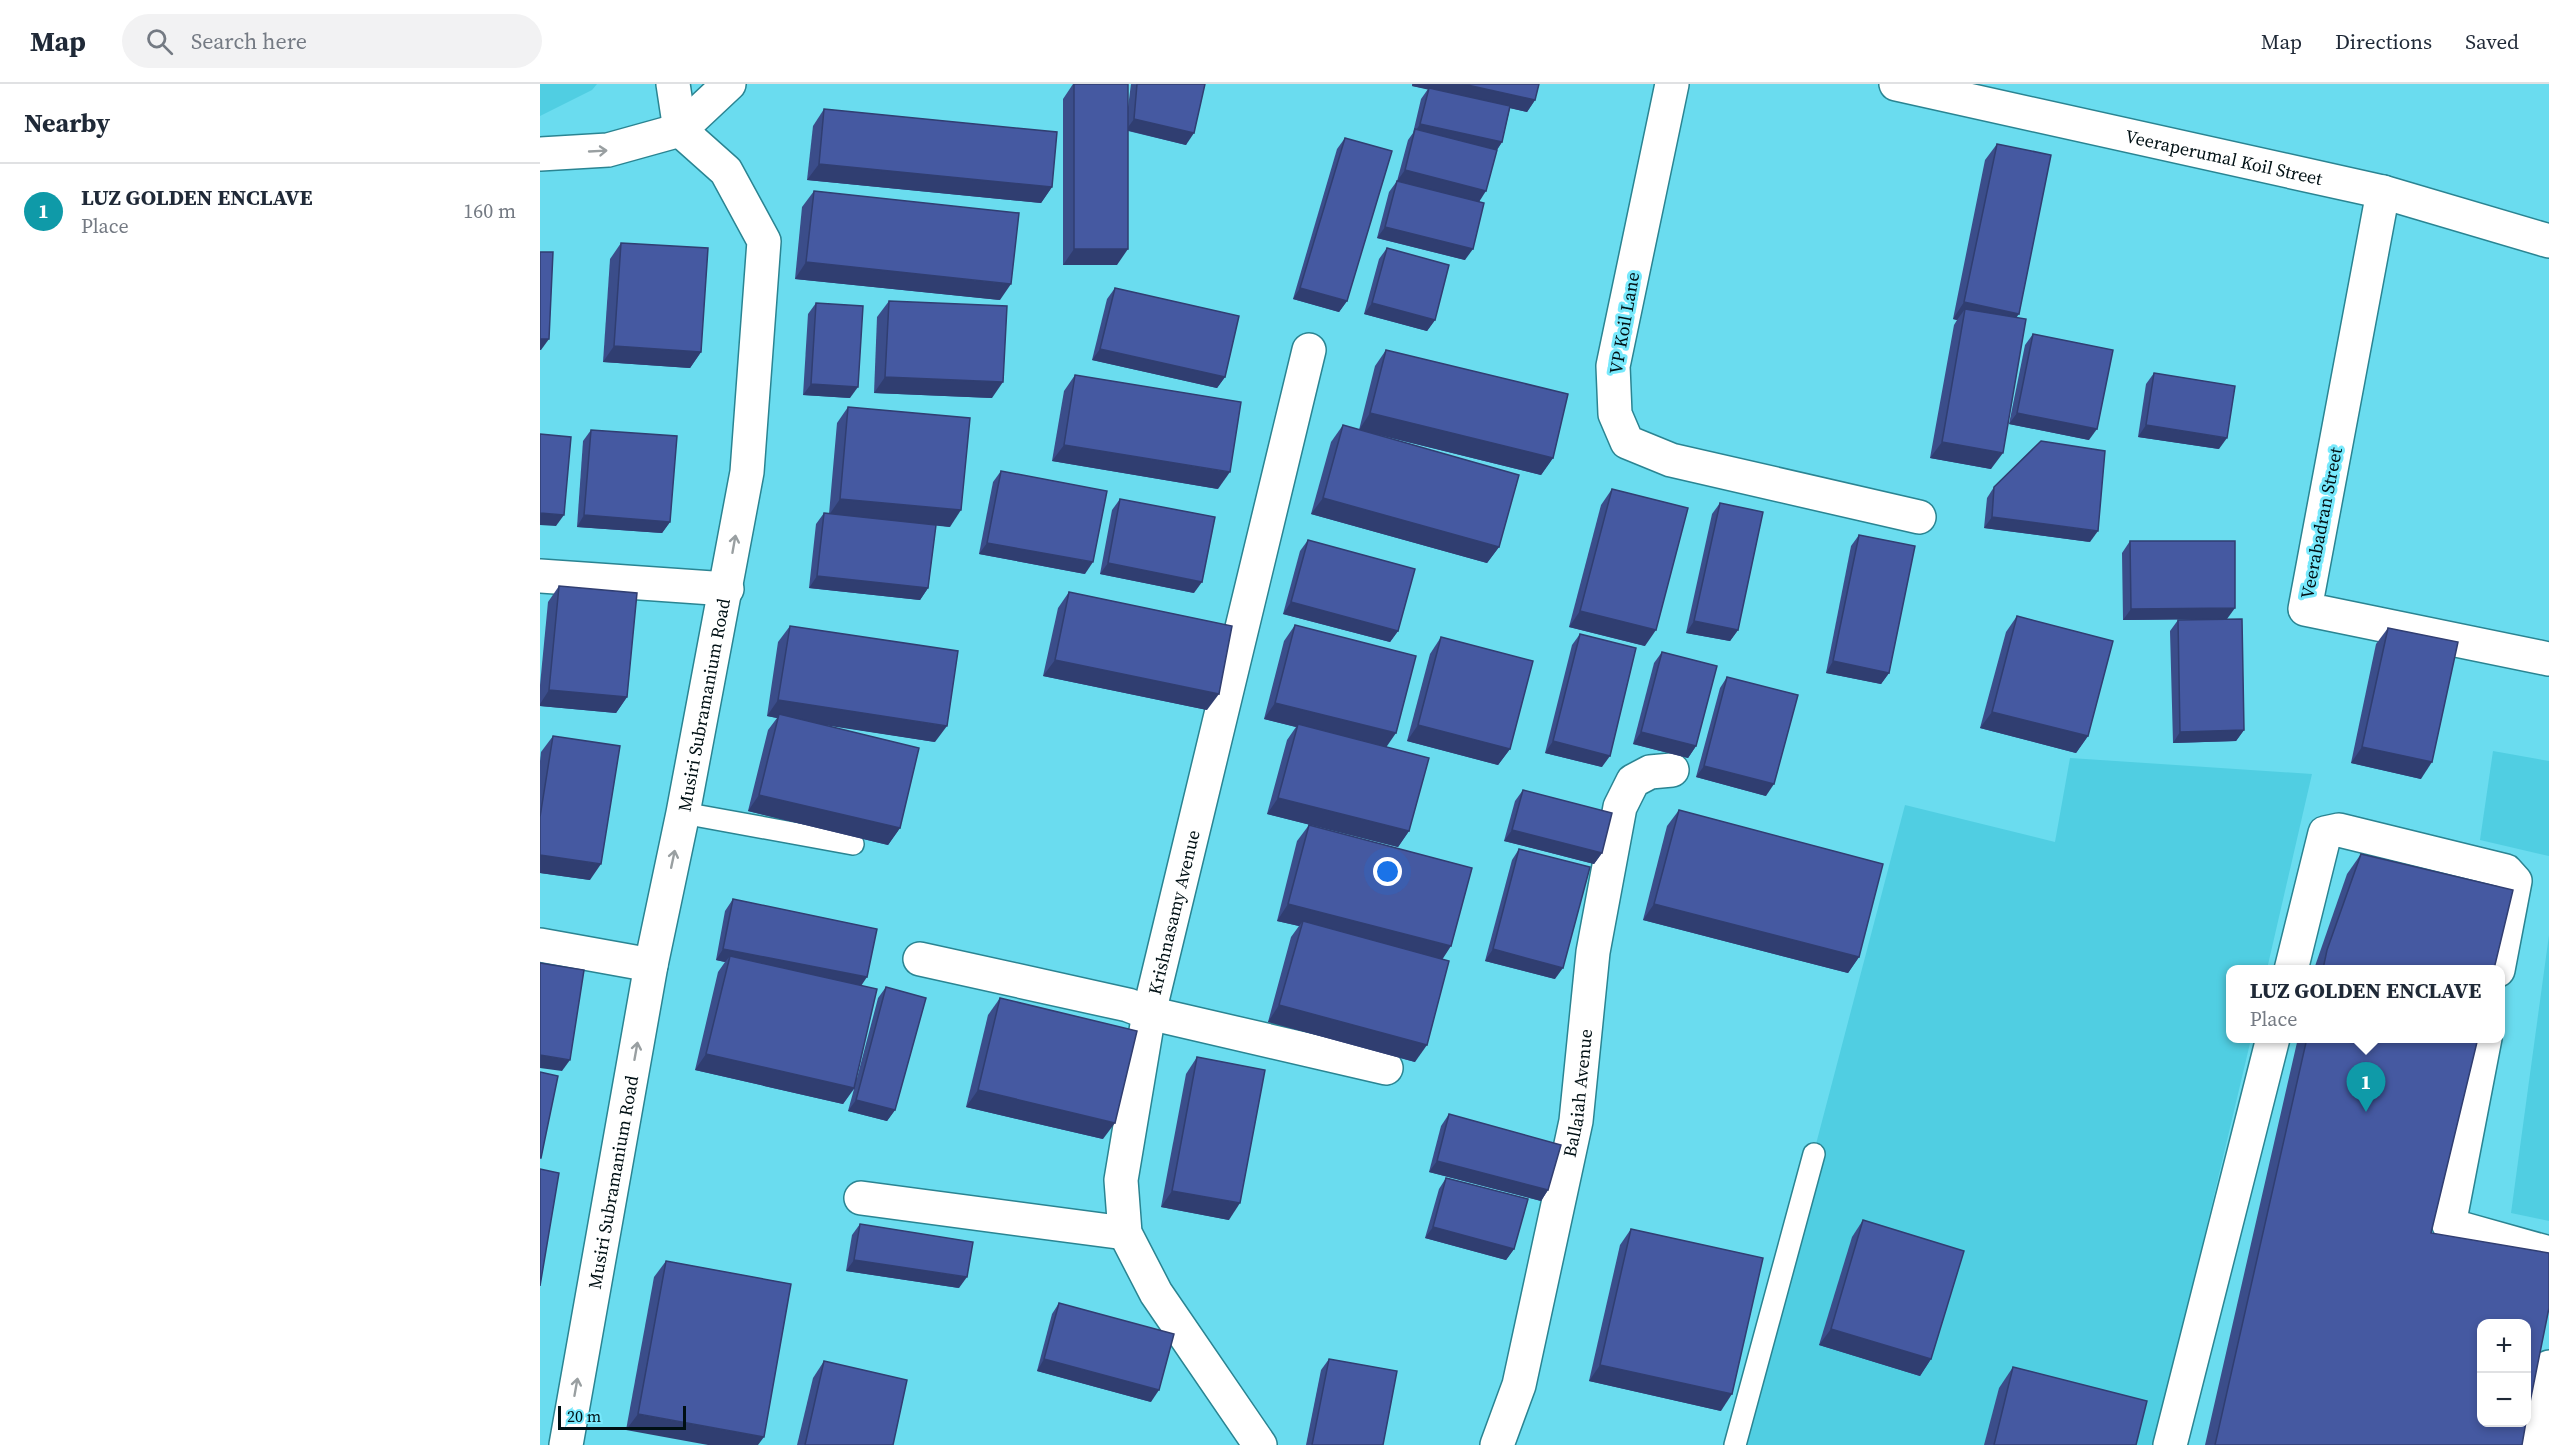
<!DOCTYPE html>
<html lang="en">
<head>
<meta charset="utf-8">
<style>
  :root { --surface:#fff; --page:#f2f2f3; --text:#1f2937; --muted:#747a83; --line:#e0e1e3; --accent:#bf3224 }
  body { margin:0; font-family:"Source Serif 4",serif; background:var(--page); color:var(--text) }
  .controls { position:absolute; right:18px; bottom:18px; display:grid; overflow:hidden; border-radius:12px; box-shadow:0 3px 9px #0003 }
  .controls button { width:54px; height:54px; display:grid; place-items:center; padding:0; border:0; border-bottom:2px solid var(--line); background:var(--surface); color:var(--text); font:30px sans-serif }
  .scale { position:absolute; left:18px; bottom:15px; width:128px; box-sizing:border-box; padding-left:6px; border:3px solid #001014; border-top:0; font-size:16px; line-height:21px; white-space:nowrap; color:#001014; -webkit-text-stroke:4px #78e9fc; paint-order:stroke }
  .you { position:absolute; left:848px; top:788px; width:21px; height:21px; margin:-15px; border:4px solid #fff; border-radius:50%; background:#1a73e8; box-shadow:0 0 0 9px #1a73e833 }
  .badge { display:grid; place-items:center; width:39px; height:39px; border-radius:50%; background:var(--accent); color:#fff; font-size:20px; font-weight:700 }
  .pin { position:absolute; translate:-50% -50px; filter:drop-shadow(0 2px 3px #0008) }
  .pin::after { content:''; position:absolute; top:32px; width:21px; height:18px; background:inherit; clip-path:polygon(0 0,100% 0,50% 100%) }
  .popup { position:absolute; left:1686px; top:881px; width:279px; height:78px; box-sizing:border-box; display:grid; place-content:center; border-radius:12px; background:var(--surface); filter:drop-shadow(0 2px 4px #0005); font-size:20px; white-space:nowrap; color:var(--muted) }
  .popup b { font-size:22px; color:var(--text) }
  .popup::after { content:''; position:absolute; left:50%; top:100%; margin-left:-12px; border:12px solid transparent; border-top-color:var(--surface) }
  .list { margin:0; padding:0; list-style:none }
  h2 { display:flex; justify-content:space-between; align-items:center; height:78px; margin:0; padding:0 24px; font-size:26px }
  h2 small { font-size:20px; font-weight:400; color:var(--muted) }
  .list li { display:grid; grid-template-columns:39px 1fr auto; gap:18px; align-items:center; box-sizing:border-box; height:96px; padding:0 24px; border-top:2px solid var(--line) }
  .list b { display:block; font-size:22px; white-space:nowrap }
  .list p { margin:0; font-size:20px; white-space:nowrap; color:var(--muted) }
  .list em { font-size:20px; font-style:normal; color:var(--muted) }
  .icon { flex:none; width:33px; height:33px; fill:none; stroke:currentColor; stroke-width:2; stroke-linecap:round; stroke-linejoin:round }
  .map { position:relative; flex:none; width:2009px; height:1361px; overflow:hidden }
  header { display:flex; align-items:center; gap:36px; box-sizing:border-box; height:84px; padding:0 30px; background:var(--surface); border-bottom:2px solid var(--line) }
  header strong { font-size:28px }
  nav { display:flex; gap:33px; margin-inline-start:auto; font-size:21px }
  .search { width:420px; height:54px; background:var(--page); display:flex; align-items:center; gap:15px; box-sizing:border-box; padding:0 21px; border-radius:33px; color:var(--muted); font-size:22px }
  main { display:flex }
  aside { flex:1; background:var(--surface) }
  .map>svg:first-child { display:block }
  .built { fill:#50cee2 }
  .lines { fill:none; stroke-linecap:round; stroke-linejoin:round }
  .service-casing { stroke:#2a8492; stroke-width:24 }
  .minor-casing { stroke:#2a8492; stroke-width:36 }
  .secondary-casing { stroke:#2a8492; stroke-width:36 }
  .service { stroke:#fff; stroke-width:21 }
  .minor { stroke:#fff; stroke-width:33 }
  .secondary { stroke:#fff; stroke-width:33 }
  .wall { fill:#3b4d8a }
  .shaded-wall { fill:#303e71 }
  .building { fill:#4559a1; stroke:#303e71; stroke-width:1.5 }
  .oneway { stroke:#999fa1 }
  .labels { text-anchor:middle; dominant-baseline:central; stroke-width:6; stroke-linejoin:round; paint-order:stroke }
  .street-label { font-size:18px; fill:#001014; stroke:#78e9fc }
</style>
</head>
<body>
<header>
<strong>Map</strong>
<div class="search"><svg class="icon" aria-label="search" viewBox="0 0 24 24"><circle cx="10" cy="10" r="6"/><path d="M15 15l6 6"/></svg>Search here</div>
<nav><a>Map</a><a>Directions</a><a>Saved</a></nav>
</header>
<main>
<aside>
<h2>Nearby<small></small></h2>
<ul class="list">
<li><span class="badge" style="background:#0f9aa8">1</span><div><b>LUZ GOLDEN ENCLAVE</b><p>Place</p></div><em>160 m</em></li>
</ul>
</aside>
<div class="map">
<svg width="2009" height="1361" viewBox="0 0 2009 1361">
  <rect width="100%" height="100%" fill="#6adcef"/>
  <!-- built -->
  <g class="built">
    <path d="M0,0h57l-5,6 -52,26z"/>
    <path d="M1953,667l56,10v95l-69,-16z"/>
    <path d="M1530,674l242,16 -45,195 -36,1v68l20,1 -96,406h-418l168,-640 150,37z"/>
    <path d="M2009,851v286l-38,-8z"/>
  </g>
  <g class="lines">
    <defs>
      <g id="service">
        <path d="M143,729l170,31"/>
        <path d="M1195,1361l79,-291"/>
      </g>
      <g id="minor">
        <path d="M1132,0l-59,282 2,48 12,28 44,18 248,57"/>
        <path id="s1" d="M1356,0l487,108 166,49"/>
        <path d="M140,46l49,-46"/>
        <path d="M1843,108l-78,417 244,50"/>
        <path d="M0,492l187,13"/>
        <path d="M0,861l111,20"/>
        <path d="M380,875l208,46 21,8 237,55"/>
        <path d="M1751,886l34,-137 14,-3 167,41 9,10 -17,89"/>
        <path d="M1945,954l-36,187 100,28"/>
        <path d="M321,1114l264,35"/>
        <path id="s2" d="M720,1361l-104,-152 -31,-60 -4,-53 28,-167 160,-663"/>
        <path id="s3" d="M957,1361l22,-60 57,-264 17,-169 27,-145 13,-26 17,-9 22,-2"/>
        <path d="M1630,1361l103,-407"/>
        <path d="M1995,1361l14,-78"/>
      </g>
      <g id="secondary">
        <path d="M133,0l7,46"/>
        <path d="M0,70l68,-4 72,-20"/>
        <path id="s4" d="M26,1361l85,-480 32,-152 64,-341 17,-231 -38,-70 -46,-41"/>
      </g>
    </defs>
    <!-- service casing -->
    <use href="#service" class="service-casing"/>
    <!-- minor casing -->
    <use href="#minor" class="minor-casing"/>
    <!-- secondary casing -->
    <use href="#secondary" class="secondary-casing"/>
    <!-- service -->
    <use href="#service" class="service"/>
    <!-- minor -->
    <use href="#minor" class="minor"/>
    <!-- secondary -->
    <use href="#secondary" class="secondary"/>
  </g>
  <!-- wall -->
  <g class="wall">
    <path d="M533,0h55v23l3,-23h74l-19,61 -58,-14 -11,134h-54v-166z"/>
    <path d="M872,0h127l-4,16 -8,12 -17,-4 -8,34 -5,8 -18,52 -14,58 -88,-22 12,-46 8,-11 11,-41 5,-7 8,-34 7,-10 -16,-3z"/>
    <path d="M284,25l228,78 -11,16 -234,-23 6,-54z"/>
    <path d="M805,54l2,163 -8,11 -46,-13 44,-150z"/>
    <path d="M1457,60l19,173 -25,152 -61,-11 24,-133 3,-5 -4,-1 32,-159z"/>
    <path d="M274,107l186,109 -205,-21 7,-72z"/>
    <path d="M81,159l80,109 -11,16 -87,-6 7,-103z"/>
    <path d="M847,164l48,72 -8,11 -63,-17 15,-55z"/>
    <path d="M575,204l110,89 -8,11 -125,-28 15,-61z"/>
    <path d="M349,217l103,97 -118,-5 3,-76z"/>
    <path d="M276,219l34,95 -47,-3 5,-81z"/>
    <path d="M1493,250l56,106 -80,-16 16,-79z"/>
    <path d="M846,266l167,108 -12,17 -182,-45 16,-64z"/>
    <path d="M1614,289l65,76 -81,-12 8,-53z"/>
    <path d="M535,291l143,114 -166,-28 12,-70z"/>
    <path d="M308,323l102,120 -14,-2 -8,63 -8,12 -111,-12 7,-64 8,-11 5,1 8,-91z"/>
    <path d="M803,341l156,122 -12,16 -176,-49 20,-72z"/>
    <path d="M51,346l79,92 -8,11 -85,-6 6,-86z"/>
    <path d="M461,387l84,103 -106,-20 14,-72z"/>
    <path d="M1454,403l96,55 -106,-14 3,-30z"/>
    <path d="M1072,405l33,157 -76,-19 32,-122z"/>
    <path d="M580,415l74,94 -94,-19 12,-64z"/>
    <path d="M1180,419l18,127 -8,11 -44,-8 26,-119z"/>
    <path d="M1319,451l30,138 -8,11 -55,-11 25,-127z"/>
    <path d="M768,456l90,91 -8,11 -107,-28 17,-63z"/>
    <path d="M1590,457l97,78 17,111 -8,11 -63,2 -3,-112 8,-11 27,-1 -82,1 -1,-67z"/>
    <path d="M19,502l68,111 -11,16 -76,-7v-21l8,-83z"/>
    <path d="M529,508l138,118 -164,-34 15,-68z"/>
    <path d="M1477,532l71,120 -12,17 -96,-25 26,-96z"/>
    <path d="M755,541l92,122 22,84 -11,16 -131,-33 20,-74 9,-13 -32,-8 20,-78z"/>
    <path d="M250,542l145,116 -108,-17 73,103 -12,17 -140,-34 20,-81 9,-12 -10,-2 11,-74z"/>
    <path d="M1848,544l33,151 -70,-16 25,-119z"/>
    <path d="M1040,550l22,133 -57,-14 27,-108z"/>
    <path d="M901,553l69,112 -12,16 -91,-24 23,-87z"/>
    <path d="M1122,568l34,94 -8,12 -55,-14 21,-81z"/>
    <path d="M1187,593l39,119 -70,-19 24,-89z"/>
    <path d="M13,652l37,144 -50,-7v-112l1,-9z"/>
    <path d="M983,706l79,63 -8,11 -90,-23 11,-40z"/>
    <path d="M1139,726l180,147 -11,16 -205,-53 24,-94z"/>
    <path d="M769,741l133,134 -27,103 -147,-40 23,-85 8,-11 -22,-5 20,-80z"/>
    <path d="M979,765l36,130 -70,-18 27,-101z"/>
    <path d="M1821,770l133,115h-180l33,-95z"/>
    <path d="M193,815l128,87 -4,92 21,-80 8,-11 9,123 -8,11 -39,-10 6,-22 -11,15 -148,-34 23,-98 7,-10 -9,-2 9,-49z"/>
    <path d="M460,914l103,141 -137,-32 22,-92z"/>
    <path d="M1758,954h180l-47,195 91,212h-317z"/>
    <path d="M657,973l32,163 -68,-13 25,-133z"/>
    <path d="M909,1030l99,76 -7,11 -112,-29 12,-46z"/>
    <path d="M906,1094l68,71 -8,11 -81,-22 14,-49z"/>
    <path d="M1323,1136l68,139 -11,17 -101,-31 33,-108z"/>
    <path d="M320,1140l99,64 -113,-17 6,-36z"/>
    <path d="M1091,1145l90,182 -132,-30 31,-136z"/>
    <path d="M126,1177l125,23 -165,146 28,-153z"/>
    <path d="M519,1219l92,99 -114,-31 15,-57z"/>
    <path d="M789,1275l54,86h-77l15,-75z"/>
    <path d="M284,1277l69,84h-96l16,-67z"/>
    <path d="M1473,1283l123,78h-152l15,-57z"/>
  </g>
  <!-- shaded-wall -->
  <g class="shaded-wall">
    <path d="M873,0h50l72,16 -8,12 -115,-26z"/>
    <path d="M594,35l60,14 -8,12 -60,-15z"/>
    <path d="M880,40l82,18 -8,12 -79,-22z"/>
    <path d="M279,80l233,23 -11,16 -234,-23z"/>
    <path d="M865,86l81,21 -7,11 -82,-21z"/>
    <path d="M845,143l88,22 -8,11 -88,-22z"/>
    <path d="M534,165h54l-11,16h-54z"/>
    <path d="M266,178l205,22 -11,16 -205,-21z"/>
    <path d="M760,204l47,13 -8,11 -46,-13z"/>
    <path d="M1424,218l55,12 -12,16 -42,-21 -8,11 -4,-1z"/>
    <path d="M832,219l63,17 -8,11 -63,-17z"/>
    <path d="M0,255h9l-8,11h-1z"/>
    <path d="M74,262l87,6 -11,16 -87,-6z"/>
    <path d="M560,265l125,28 -8,11 -125,-28z"/>
    <path d="M345,293l118,5 -11,16 -118,-5z"/>
    <path d="M271,300l47,3 -8,11 -47,-3z"/>
    <path d="M830,329l183,45 -12,17 -182,-45z"/>
    <path d="M1477,329l80,16 -8,11 -80,-16z"/>
    <path d="M1606,341l81,13 -8,11 -81,-12z"/>
    <path d="M1402,358l61,11 -12,16 -61,-11z"/>
    <path d="M524,361l166,27 -12,17 -166,-28z"/>
    <path d="M783,414l176,49 -12,16 -176,-49z"/>
    <path d="M300,415l121,11 -11,17 -121,-12z"/>
    <path d="M0,429l24,2 -8,11 -16,-1z"/>
    <path d="M44,431l86,7 -8,11 -85,-6z"/>
    <path d="M1452,433l106,14 -8,11 -106,-14z"/>
    <path d="M447,459l106,19 -8,12 -106,-20z"/>
    <path d="M568,479l94,19 -8,11 -94,-19z"/>
    <path d="M277,492l111,12 -8,12 -111,-12z"/>
    <path d="M751,518l107,29 -8,11 -107,-28z"/>
    <path d="M1695,524l-8,11 -104,1 8,-11z"/>
    <path d="M1040,527l76,19 -11,16 -76,-19z"/>
    <path d="M1154,537l44,9 -8,11 -44,-8z"/>
    <path d="M515,576l164,34 -12,16 -164,-34z"/>
    <path d="M1293,577l56,12 -8,11 -55,-11z"/>
    <path d="M9,606l78,7 -11,16 -76,-7v-2z"/>
    <path d="M238,616l169,26 -12,16 -157,-24 1,-4 -2,4 -10,-2z"/>
    <path d="M735,619l121,30 -11,16 -87,-25 -2,3 -32,-8z"/>
    <path d="M1452,628l96,24 -12,17 -96,-25z"/>
    <path d="M878,641l92,24 -12,16 -91,-24z"/>
    <path d="M1704,646l-8,11 -63,2 7,-11z"/>
    <path d="M1101,648l55,14 -8,12 -55,-14z"/>
    <path d="M1013,657l57,15 -8,11 -57,-14z"/>
    <path d="M1822,663l70,15 -11,17 -70,-16z"/>
    <path d="M1164,682l70,18 -8,12 -70,-19z"/>
    <path d="M219,711l141,33 -12,17 -140,-34z"/>
    <path d="M738,714l131,33 -11,16 -131,-33z"/>
    <path d="M972,746l90,23 -8,11 -90,-23z"/>
    <path d="M0,771l61,9 -11,16 -50,-7z"/>
    <path d="M748,820l163,42 -11,17 -137,-42 -4,5 -22,-5z"/>
    <path d="M1114,820l205,53 -11,16 -205,-53z"/>
    <path d="M183,865l144,28 -8,12 -129,-33 -5,6 -9,-2z"/>
    <path d="M953,865l70,19 -8,11 -70,-18z"/>
    <path d="M739,921l148,40 -12,17 -147,-40z"/>
    <path d="M166,970l148,34 -11,16 -148,-34z"/>
    <path d="M0,971l30,5 -8,11 -22,-3z"/>
    <path d="M438,1006l137,33 -12,16 -137,-32z"/>
    <path d="M316,1016l39,10 -8,11 -39,-10z"/>
    <path d="M897,1077l111,29 -7,11 -112,-29z"/>
    <path d="M632,1107l68,12 -11,17 -68,-13z"/>
    <path d="M893,1143l81,22 -8,11 -81,-22z"/>
    <path d="M314,1176l113,17 -8,11 -113,-17z"/>
    <path d="M1291,1245l100,30 -11,17 -101,-31z"/>
    <path d="M504,1275l115,31 -8,12 -114,-31z"/>
    <path d="M1060,1281l132,29 -11,17 -132,-30z"/>
    <path d="M98,1330l126,23 -6,8h-50l-82,-15z"/>
  </g>
  <!-- building -->
  <g class="building">
    <rect x="534" y="0" width="54" height="165"/>
    <path d="M597,0h68l-11,49 -60,-14z"/>
    <path d="M923,0h76l-4,16z"/>
    <path d="M889,4l81,18 -8,36 -82,-18z"/>
    <path d="M284,25l233,23 -5,55 -233,-23z"/>
    <path d="M875,45l82,21 -11,41 -81,-21z"/>
    <path d="M805,54l47,13 -45,150 -47,-13z"/>
    <path d="M1457,60l54,11 -32,159 -55,-12z"/>
    <path d="M857,97l87,22 -11,46 -88,-22z"/>
    <path d="M274,107l205,22 -8,71 -205,-22z"/>
    <path d="M81,159l87,5 -7,104 -87,-6z"/>
    <path d="M847,164l62,17 -14,55 -63,-17z"/>
    <path d="M0,168h13l-4,87h-9z"/>
    <path d="M575,204l124,28 -14,61 -125,-28z"/>
    <path d="M349,217l118,5 -4,76 -118,-5z"/>
    <path d="M276,219l47,3 -5,81 -47,-3z"/>
    <path d="M1425,225l61,10 -23,134 -61,-11z"/>
    <path d="M1493,250l80,16 -16,79 -80,-16z"/>
    <path d="M846,266l182,44 -15,64 -183,-45z"/>
    <path d="M1614,289l81,13 -8,52 -81,-13z"/>
    <path d="M535,291l166,27 -11,70 -166,-27z"/>
    <path d="M308,323l122,11 -9,92 -121,-11z"/>
    <path d="M803,341l176,50 -20,72 -176,-49z"/>
    <path d="M51,346l86,6 -7,86 -86,-7z"/>
    <path d="M0,350l31,3 -7,78 -24,-2z"/>
    <path d="M1501,357l64,10 -7,80 -106,-14 2,-30z"/>
    <path d="M461,387l106,20 -14,71 -106,-19z"/>
    <path d="M1072,405l76,19 -32,122 -76,-19z"/>
    <path d="M580,415l95,18 -13,65 -94,-19z"/>
    <path d="M1180,419l43,9 -25,118 -44,-9z"/>
    <path d="M284,429l112,12 -8,63 -111,-12z"/>
    <path d="M1319,451l56,11 -26,127 -56,-12z"/>
    <path d="M768,456l107,29 -17,62 -107,-29z"/>
    <path d="M1590,457h105v67l-104,1z"/>
    <path d="M19,502l78,7 -10,104 -78,-7z"/>
    <path d="M529,508l163,34 -13,68 -164,-34z"/>
    <path d="M1477,532l96,25 -25,95 -96,-24z"/>
    <path d="M1702,535l2,111 -64,2 -2,-112z"/>
    <path d="M755,541l121,31 -20,77 -121,-30z"/>
    <path d="M250,542l168,25 -11,75 -169,-26z"/>
    <path d="M1848,544l70,14 -26,120 -70,-15z"/>
    <path d="M1040,550l56,14 -26,108 -57,-15z"/>
    <path d="M901,553l92,24 -23,88 -92,-24z"/>
    <path d="M1122,568l55,14 -21,80 -55,-14z"/>
    <path d="M1187,593l71,18 -24,89 -70,-18z"/>
    <path d="M239,630l140,34 -19,80 -141,-33z"/>
    <path d="M758,640l131,34 -20,73 -131,-33z"/>
    <path d="M13,652l67,10 -19,118 -61,-9v-38z"/>
    <path d="M983,706l89,23 -10,40 -90,-23z"/>
    <path d="M1139,726l204,54 -24,93 -205,-53z"/>
    <path d="M769,741l163,43 -21,78 -163,-42z"/>
    <path d="M979,765l71,18 -27,101 -70,-19z"/>
    <path d="M1821,770l152,36 -19,79h-171l4,-19z"/>
    <path d="M193,815l144,30 -10,48 -144,-28z"/>
    <path d="M763,837l146,40 -22,84 -148,-40z"/>
    <path d="M190,872l147,33 -23,99 -148,-34z"/>
    <path d="M0,879l44,7 -14,90 -30,-5z"/>
    <path d="M346,903l40,11 -31,112 -39,-10z"/>
    <path d="M460,914l137,33 -22,92 -137,-33z"/>
    <path d="M1767,954h171l-47,195 118,20v55l-23,114v-99h-45v99h45l-4,23h-307z"/>
    <path d="M657,973l68,13 -25,133 -68,-12z"/>
    <path d="M0,988l18,4 -17,82h-1z"/>
    <path d="M909,1030l112,31 -13,45 -111,-29z"/>
    <path d="M0,1085l19,4 -19,113z"/>
    <path d="M906,1094l82,21 -14,50 -81,-22z"/>
    <path d="M1323,1136l101,31 -33,108 -100,-30z"/>
    <path d="M320,1140l113,18 -6,35 -113,-17z"/>
    <path d="M1091,1145l132,29 -31,136 -132,-29z"/>
    <path d="M126,1177l125,23 -27,153 -126,-23z"/>
    <path d="M519,1219l115,31 -15,56 -115,-31z"/>
    <path d="M789,1275l68,12 -14,74h-71z"/>
    <path d="M284,1277l83,19 -14,65h-88z"/>
    <path d="M1473,1283l134,34 -11,44h-142z"/>
  </g>
  <!-- one-way arrows -->
  <defs><path id="oneway-shaft" d="M-6 0H5M1.5-3L5.5 0L1.5 3" fill="none" stroke-width="1.6" stroke-linecap="round" stroke-linejoin="round" transform="scale(1.5)"/></defs>
  <g class="oneway">
    <use href="#oneway-shaft" transform="translate(58 67) rotate(-3)"/>
    <use href="#oneway-shaft" transform="translate(194 460) rotate(-80)"/>
    <use href="#oneway-shaft" transform="translate(133 775) rotate(-78)"/>
    <use href="#oneway-shaft" transform="translate(96 967) rotate(-80)"/>
    <use href="#oneway-shaft" transform="translate(36 1303) rotate(-80)"/>
  </g>
  <g class="labels">
    <!-- street labels -->
    <g class="street-label">
      <text stroke="none"><textPath href="#s1" startOffset="336">Veeraperumal Koil Street</textPath></text>
      <text transform="translate(1084 239) rotate(-80)">VP Koil Lane</text>
      <text transform="translate(1781 439) rotate(-79)">Veerabadran Street</text>
      <text stroke="none"><textPath href="#s4" startOffset="753">Musiri Subramanium Road</textPath></text>
      <text stroke="none"><textPath href="#s2" startOffset="578">Krishnasamy Avenue</textPath></text>
      <text stroke="none"><textPath href="#s3" startOffset="362">Ballaiah Avenue</textPath></text>
      <text stroke="none"><textPath href="#s4" startOffset="267">Musiri Subramanium Road</textPath></text>
    </g>
  </g>
</svg>
<div class="controls">
<button>+</button>
<button>−</button>
</div>
<div class="scale">20 m</div>
<div class="you"></div>
<div class="pin badge" style="left:1826px;top:1028px;background:#0f9aa8">1</div>
<div class="popup"><b>LUZ GOLDEN ENCLAVE</b>Place</div>
</div>
</main>
</body>
</html>
